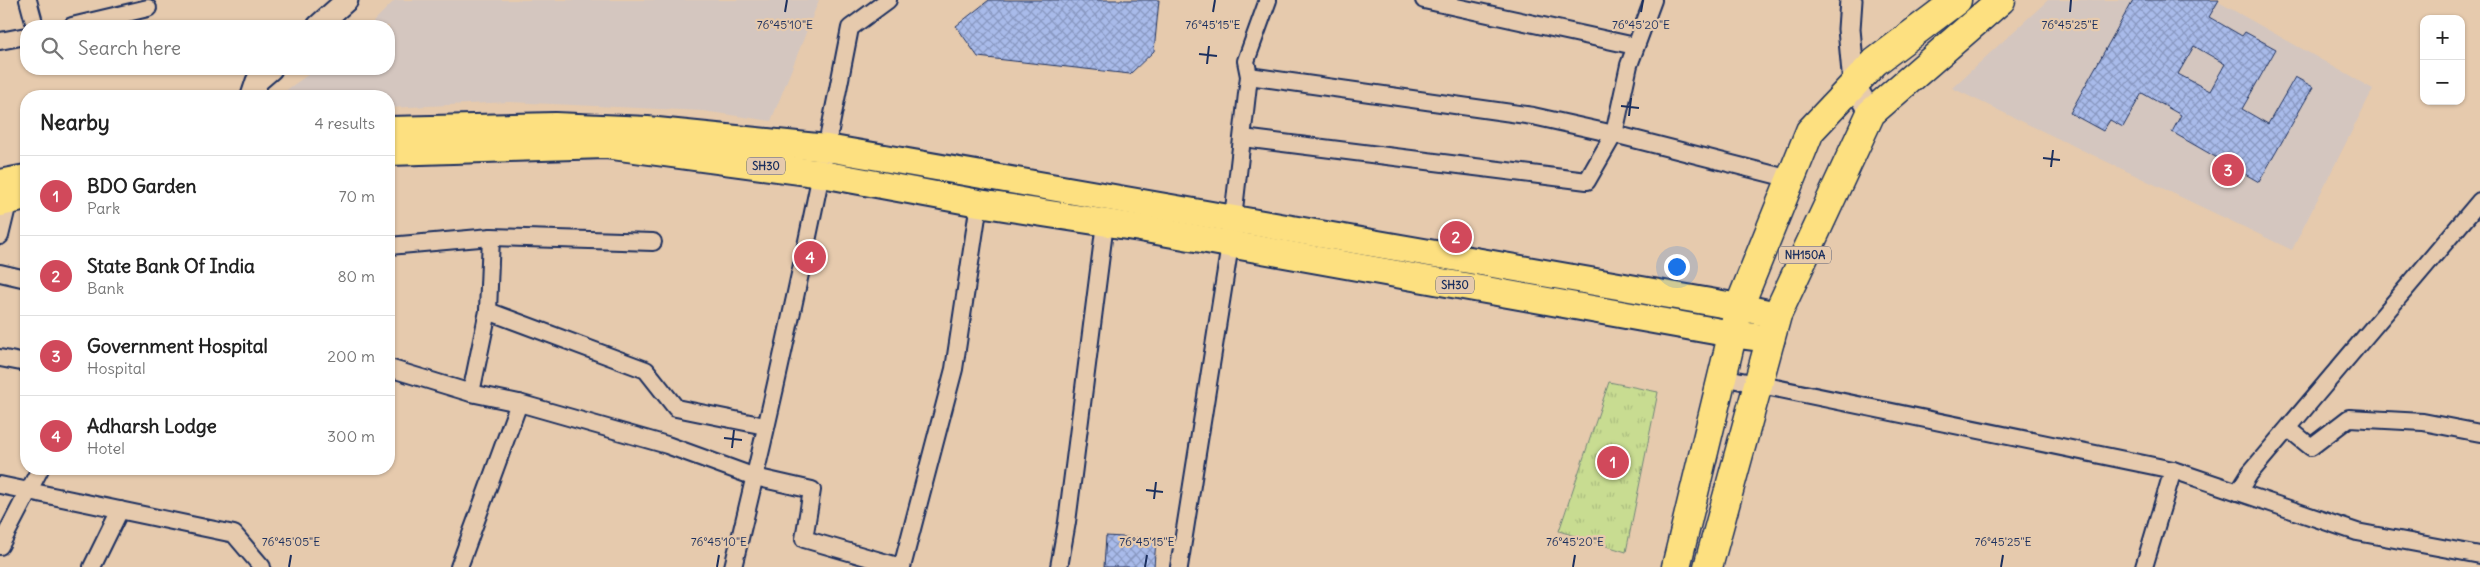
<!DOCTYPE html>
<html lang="en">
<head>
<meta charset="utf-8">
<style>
  :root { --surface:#fff; --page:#f2f2f2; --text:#222; --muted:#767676; --line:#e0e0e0; --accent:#d1495b }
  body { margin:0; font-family:Delius,sans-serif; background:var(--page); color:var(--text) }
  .controls { position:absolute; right:15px; top:15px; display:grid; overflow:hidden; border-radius:10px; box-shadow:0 1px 4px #0004 }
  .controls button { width:45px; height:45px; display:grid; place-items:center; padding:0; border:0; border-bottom:1px solid var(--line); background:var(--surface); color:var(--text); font:25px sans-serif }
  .you { position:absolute; left:1676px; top:266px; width:18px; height:18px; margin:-12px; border:4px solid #fff; border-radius:50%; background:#1a73e8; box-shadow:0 0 0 8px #1a73e833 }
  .badge { display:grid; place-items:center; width:32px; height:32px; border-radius:50%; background:var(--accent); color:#fff; font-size:16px; font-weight:700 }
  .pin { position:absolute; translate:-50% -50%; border:2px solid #fff; box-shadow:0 1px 5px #0006 }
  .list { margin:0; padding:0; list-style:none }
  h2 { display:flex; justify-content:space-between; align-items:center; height:65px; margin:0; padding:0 20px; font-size:21px }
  h2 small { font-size:16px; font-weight:400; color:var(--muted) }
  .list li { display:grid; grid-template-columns:32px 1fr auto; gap:15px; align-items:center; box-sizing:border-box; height:80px; padding:0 20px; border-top:1px solid var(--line) }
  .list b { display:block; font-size:19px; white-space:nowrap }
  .list p { margin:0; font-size:16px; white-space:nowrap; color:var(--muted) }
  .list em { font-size:16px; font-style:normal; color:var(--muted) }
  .icon { flex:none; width:28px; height:28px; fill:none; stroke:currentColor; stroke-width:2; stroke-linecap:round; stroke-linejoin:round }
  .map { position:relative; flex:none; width:2480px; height:567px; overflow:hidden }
  .search { position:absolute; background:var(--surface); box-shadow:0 1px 4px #0004; left:20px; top:20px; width:375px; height:55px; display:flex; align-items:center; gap:12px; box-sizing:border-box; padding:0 18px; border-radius:20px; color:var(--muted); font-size:19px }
  .panel { position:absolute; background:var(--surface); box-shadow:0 1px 4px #0004; left:20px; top:90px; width:375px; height:385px; border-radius:20px }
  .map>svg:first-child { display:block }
  .built { fill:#d4c6bf }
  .park { fill:url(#park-tufts); stroke:#728678 }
  .building { fill:url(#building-cross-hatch); stroke:#1b2f5e; fill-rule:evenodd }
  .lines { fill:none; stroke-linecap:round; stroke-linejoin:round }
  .minor-casing { stroke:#1b2f5e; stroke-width:20 }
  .tertiary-casing { stroke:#1b2f5e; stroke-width:25 }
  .primary-casing { stroke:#1b2f5e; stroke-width:30 }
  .trunk-casing { stroke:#1b2f5e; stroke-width:31 }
  .minor { stroke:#e6caad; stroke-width:16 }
  .tertiary { stroke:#e6caad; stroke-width:21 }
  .primary { stroke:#fde080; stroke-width:26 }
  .trunk { stroke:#fde080; stroke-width:28 }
  .ticks { fill:none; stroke:#1b2f5e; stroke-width:2 }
  .labels { text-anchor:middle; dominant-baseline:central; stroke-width:4.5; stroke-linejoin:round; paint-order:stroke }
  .shield { fill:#e6caad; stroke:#585e76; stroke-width:1 }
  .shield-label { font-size:11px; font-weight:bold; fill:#1b2f5e }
  .ticks-label { font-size:12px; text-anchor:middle; fill:#1b2f5e; stroke:#e6caad; stroke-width:4.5; stroke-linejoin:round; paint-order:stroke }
</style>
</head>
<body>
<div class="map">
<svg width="2480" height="567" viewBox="0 0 2480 567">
  <defs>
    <pattern id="park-tufts" width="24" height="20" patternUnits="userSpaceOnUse" patternTransform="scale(1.25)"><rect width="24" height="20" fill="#c8dc91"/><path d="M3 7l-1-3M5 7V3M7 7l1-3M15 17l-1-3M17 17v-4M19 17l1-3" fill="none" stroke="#abbd7f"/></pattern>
    <pattern id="building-cross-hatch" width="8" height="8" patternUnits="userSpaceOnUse" patternTransform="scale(1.25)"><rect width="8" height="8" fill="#a9bbea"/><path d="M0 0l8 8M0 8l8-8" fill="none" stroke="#8998c1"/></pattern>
  </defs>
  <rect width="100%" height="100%" fill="#e6caad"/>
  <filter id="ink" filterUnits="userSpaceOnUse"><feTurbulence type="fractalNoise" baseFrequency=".02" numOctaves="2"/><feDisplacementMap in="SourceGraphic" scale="10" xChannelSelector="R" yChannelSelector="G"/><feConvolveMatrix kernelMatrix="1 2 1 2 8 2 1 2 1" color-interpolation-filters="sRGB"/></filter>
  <g filter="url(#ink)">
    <!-- built -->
    <g class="built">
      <path d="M395,0h424l-48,121 -68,-10 -194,-9 -120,6v-12h-111l38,-27h73v-43h-20z"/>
      <path d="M2048,0h167l158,89 -81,161 -340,-162z"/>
    </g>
    <!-- park -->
    <path class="park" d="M1609,382l49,10 -32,160 -67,-21z"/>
    <!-- building -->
    <g class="building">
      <path d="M989,0h170l-5,51 -24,23 -152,-17 -22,-31z"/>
      <path d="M2133,0h86l-10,17 33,19 3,-4 31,17 -34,60 26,15 27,-47 18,10 -54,95 -87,-50 9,-17 -39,-22 -19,34 -13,-7 -7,11 -33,-18zM2194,46l31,18 -15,27 -32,-17z"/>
      <path d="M1106,536l50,3 -2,28h-50z"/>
    </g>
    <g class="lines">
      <defs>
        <g id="minor">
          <path d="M28,0l7,26"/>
          <path d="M1424,0l211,46"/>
          <path d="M72,26l76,-18"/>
          <path d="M0,41l26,-5"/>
          <path d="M1249,76l284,40 81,18 177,45"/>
          <path d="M1243,138l344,43 27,-47 15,-69 24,-65"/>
          <path d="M0,236l10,-41"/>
          <path d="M389,246l102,-9 162,5"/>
          <path d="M0,273l26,6"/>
          <path d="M488,311l158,59 30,38 89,18"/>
          <path d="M0,358l26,5"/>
          <path d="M389,368l82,25 48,10 148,42 88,32 57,13 -8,49 97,28"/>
          <path d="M1722,377l451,93 184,62 123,23"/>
          <path d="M471,393l17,-82 3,-74"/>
          <path d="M2289,429l22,18 38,-29 74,4 57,11"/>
          <path d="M0,485l234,49 28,33"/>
          <path d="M2238,492l12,-19 230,-272"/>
          <path d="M0,546l40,-77"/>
          <path d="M92,567l28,-57"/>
          <path d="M459,567l60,-164"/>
          <path d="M733,567c44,-179 82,-358 117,-539l38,-28"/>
          <path d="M902,567l52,-198 25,-166"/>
          <path d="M1059,567l8,-45 38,-299"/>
          <path d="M1179,567l51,-322 19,-169 -3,-15 22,-61"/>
          <path d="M2144,567l29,-97"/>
        </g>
        <g id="tertiary">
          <path d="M1851,0l-2,29 5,55 17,29"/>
          <path d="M318,26l29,-26"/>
          <path d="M252,96l5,-15 14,-12"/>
        </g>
        <g id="primary">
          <path d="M389,130l166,-4 92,4 180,18 912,159 38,8"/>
          <path d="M389,152l216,-7 217,29 157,29 161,25 592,106 39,5"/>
          <path d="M0,183l26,-5"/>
          <path d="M0,203l26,-6"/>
        </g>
        <g id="trunk">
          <path d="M1676,567l63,-260 71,-176 65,-69 82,-62"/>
          <path d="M1708,567l69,-252 94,-202 130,-113"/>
        </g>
      </defs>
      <!-- minor casing -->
      <use href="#minor" class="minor-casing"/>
      <!-- tertiary casing -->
      <use href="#tertiary" class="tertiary-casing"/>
      <!-- primary casing -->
      <use href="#primary" class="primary-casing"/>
      <!-- trunk casing -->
      <use href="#trunk" class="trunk-casing"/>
      <!-- minor -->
      <use href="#minor" class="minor"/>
      <!-- tertiary -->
      <use href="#tertiary" class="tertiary"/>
      <!-- primary -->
      <use href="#primary" class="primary"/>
      <!-- trunk -->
      <use href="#trunk" class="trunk"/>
    </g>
  </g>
  <!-- ticks -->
  <path class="ticks" d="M785,12l2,-12M1213,12l2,-12M1641,12l2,-12M2070,12l1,-12M1199,54l18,2M1207,64l2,-18M1621,106l18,2M1629,116l2,-18M2043,158l17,2M2051,167l2,-17M724,438l18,2M732,448l2,-18M1146,490l17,2M1154,499l2,-17M289,567l2,-12M717,567l2,-12M1145,567l2,-12M1573,567l2,-12M2001,567l2,-12"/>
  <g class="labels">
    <!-- shield labels -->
    <g class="shield">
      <rect x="747" y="157.5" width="38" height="17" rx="4"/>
      <rect x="1779" y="246.5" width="52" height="17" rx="4"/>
      <rect x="1436" y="276.5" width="38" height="17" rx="4"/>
    </g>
    <g class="shield-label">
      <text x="766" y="166">SH30</text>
      <text x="1805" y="255">NH150A</text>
      <text x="1455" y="285">SH30</text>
    </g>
  </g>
  <g class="ticks-label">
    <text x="785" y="29">76°45'10"E</text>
    <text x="1213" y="29">76°45'15"E</text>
    <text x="1641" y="29">76°45'20"E</text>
    <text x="2070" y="29">76°45'25"E</text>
    <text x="291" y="546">76°45'05"E</text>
    <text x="719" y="546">76°45'10"E</text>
    <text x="1147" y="546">76°45'15"E</text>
    <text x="1575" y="546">76°45'20"E</text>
    <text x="2003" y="546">76°45'25"E</text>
  </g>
</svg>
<div class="controls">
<button>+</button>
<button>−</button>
</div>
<div class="you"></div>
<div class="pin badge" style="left:1613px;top:462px">1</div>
<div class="pin badge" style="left:1456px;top:237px">2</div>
<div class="pin badge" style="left:2228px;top:170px">3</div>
<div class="pin badge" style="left:810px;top:257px">4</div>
<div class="search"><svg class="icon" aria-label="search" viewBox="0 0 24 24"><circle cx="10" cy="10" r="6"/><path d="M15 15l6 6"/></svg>Search here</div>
<section class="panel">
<h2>Nearby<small>4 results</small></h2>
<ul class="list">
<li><span class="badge">1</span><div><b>BDO Garden</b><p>Park</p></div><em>70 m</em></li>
<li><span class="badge">2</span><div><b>State Bank Of India</b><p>Bank</p></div><em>80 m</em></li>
<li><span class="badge">3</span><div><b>Government Hospital</b><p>Hospital</p></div><em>200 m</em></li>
<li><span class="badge">4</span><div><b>Adharsh Lodge</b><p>Hotel</p></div><em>300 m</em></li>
</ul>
</section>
</div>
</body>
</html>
